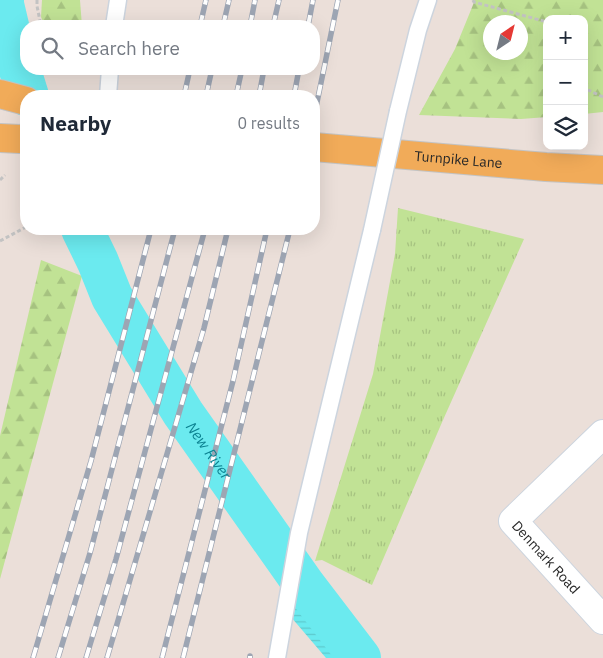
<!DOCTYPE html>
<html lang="en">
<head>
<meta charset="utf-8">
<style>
  :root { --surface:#fff; --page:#f2f2f3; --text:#1f2937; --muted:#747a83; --line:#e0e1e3 }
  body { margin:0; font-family:"IBM Plex Sans",sans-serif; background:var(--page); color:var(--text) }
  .controls { position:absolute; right:15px; top:15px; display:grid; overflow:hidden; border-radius:10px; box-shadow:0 5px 20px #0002 }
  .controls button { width:45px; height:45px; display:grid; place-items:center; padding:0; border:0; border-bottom:1px solid var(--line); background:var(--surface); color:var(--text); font:25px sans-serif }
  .compass { position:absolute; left:483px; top:15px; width:45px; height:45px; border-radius:50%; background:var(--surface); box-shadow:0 5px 20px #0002; rotate:35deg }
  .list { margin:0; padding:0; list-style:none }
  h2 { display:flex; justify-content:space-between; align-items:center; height:65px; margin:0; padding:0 20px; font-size:21px }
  h2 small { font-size:16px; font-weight:400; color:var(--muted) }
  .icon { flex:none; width:28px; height:28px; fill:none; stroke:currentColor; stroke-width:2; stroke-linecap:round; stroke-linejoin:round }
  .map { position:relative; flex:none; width:603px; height:658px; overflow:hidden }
  .search { position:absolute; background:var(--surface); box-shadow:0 5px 20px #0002; left:20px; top:20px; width:300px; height:55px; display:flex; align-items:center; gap:12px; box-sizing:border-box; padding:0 18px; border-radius:20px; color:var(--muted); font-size:19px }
  .panel { position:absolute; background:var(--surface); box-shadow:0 5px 20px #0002; left:20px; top:90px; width:300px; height:145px; border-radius:20px }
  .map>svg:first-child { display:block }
  .grass { fill:url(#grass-tufts) }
  .forest { fill:url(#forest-firs); fill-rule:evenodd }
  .water { fill:url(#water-rules) }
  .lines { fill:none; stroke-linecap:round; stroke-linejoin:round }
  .canal { stroke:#6beaef; stroke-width:42 }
  .service-casing { stroke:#ccd4de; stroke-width:19 }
  .minor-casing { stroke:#ccd4de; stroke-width:30 }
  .primary-casing { stroke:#c3c3c3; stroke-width:30 }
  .path { stroke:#c3c3c3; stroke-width:3; stroke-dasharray:4 2.5; stroke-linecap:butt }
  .service { stroke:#fff; stroke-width:16 }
  .minor { stroke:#fff; stroke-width:28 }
  .primary { stroke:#f1ab59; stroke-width:28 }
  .rail-casing { stroke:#9da5b3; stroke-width:5.5 }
  .rail { stroke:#fff; stroke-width:4; stroke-dasharray:11; stroke-linecap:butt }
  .service-bridge-casing { stroke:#ccd4de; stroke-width:19; stroke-linecap:butt }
  .service-bridge { stroke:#fff; stroke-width:16 }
  .labels { text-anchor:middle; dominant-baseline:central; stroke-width:4.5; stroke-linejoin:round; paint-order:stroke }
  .street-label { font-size:14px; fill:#282828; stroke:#fff }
  .water-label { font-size:15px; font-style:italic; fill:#0c8291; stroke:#fff }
</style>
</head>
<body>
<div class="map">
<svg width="603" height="658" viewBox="0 0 603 658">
  <defs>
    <pattern id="grass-tufts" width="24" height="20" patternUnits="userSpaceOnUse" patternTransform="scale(1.25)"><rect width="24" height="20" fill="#c1e295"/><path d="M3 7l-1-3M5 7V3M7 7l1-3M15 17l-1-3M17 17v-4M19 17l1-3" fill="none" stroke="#a6c280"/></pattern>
    <pattern id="forest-firs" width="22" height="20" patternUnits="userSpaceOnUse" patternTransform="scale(1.25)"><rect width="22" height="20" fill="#c1e295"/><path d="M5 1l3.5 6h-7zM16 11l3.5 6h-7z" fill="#a6c280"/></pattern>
    <pattern id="water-rules" width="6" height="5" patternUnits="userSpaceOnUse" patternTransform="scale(1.25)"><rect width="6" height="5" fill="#6beaef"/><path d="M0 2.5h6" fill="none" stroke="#5dc9cd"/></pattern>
  </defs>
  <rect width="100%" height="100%" fill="#ebdfd9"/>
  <!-- grass -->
  <path class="grass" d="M398,208l126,31 -81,181 -71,165 -50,-25 -7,1 58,-187 22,-120z"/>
  <!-- forest -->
  <g class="forest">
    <path d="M42,0h38l2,26h-37l-4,-9z"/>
    <path d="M475,0h128v112l-19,2v-95h-37v98l-26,2 -102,-4 36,-66zM520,22v30h-30v-30z"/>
    <path d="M41,260l41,16 -82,303v-143z"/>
  </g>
  <!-- water -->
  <g class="water">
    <path d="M0,0h24l-1,18 4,8 -1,28 -26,-7z"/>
    <path d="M295,556l82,102h-51l-41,-48z"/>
  </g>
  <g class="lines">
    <!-- canal -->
    <g class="canal">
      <path d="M2,0l12,51 14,45"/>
      <path id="s1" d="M82,229l16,33 14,35 71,116 122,173 55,72"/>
    </g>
    <defs>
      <g id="service">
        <path d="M114,26l4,-26"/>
        <path d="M108,96l2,-27"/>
        <path d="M398,111l20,-81 10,-30"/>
        <path d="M277,658l22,-125 73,-303"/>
      </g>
      <g id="minor">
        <path id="s2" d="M603,434l-90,87 90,99"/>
      </g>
      <g id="primary">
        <path d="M0,94l26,7"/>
        <path d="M0,138l20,1 6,-1"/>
        <path id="s3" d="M314,147l232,20 57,3"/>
      </g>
    </defs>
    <!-- service casing -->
    <use href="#service" class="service-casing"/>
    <!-- minor casing -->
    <use href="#minor" class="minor-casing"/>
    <!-- primary casing -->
    <use href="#primary" class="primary-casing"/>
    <!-- path -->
    <g class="path">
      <path d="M37,0v6l4,20"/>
      <path d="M473,0l1,2 73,20"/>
      <path d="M584,77l4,13 15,7"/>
      <path d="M0,180l5,-5"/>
      <path d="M0,241l26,-14"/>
    </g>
    <!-- service -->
    <use href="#service" class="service"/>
    <!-- minor -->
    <use href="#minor" class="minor"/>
    <!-- primary -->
    <use href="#primary" class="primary"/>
    <defs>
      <g id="rail">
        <path d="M200,26l6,-26"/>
        <path d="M223,26l6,-26"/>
        <path d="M250,26l5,-26"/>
        <path d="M273,26l6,-26"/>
        <path d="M308,26l5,-26"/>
        <path d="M184,96l6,-27"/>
        <path d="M206,96l6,-27"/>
        <path d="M236,96l6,-27"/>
        <path d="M259,96l5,-27"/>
        <path d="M294,96l5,-27"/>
        <path d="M314,117l24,-117"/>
        <path d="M33,658l58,-197 60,-232"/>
        <path d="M58,658l32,-105 85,-324"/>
        <path d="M86,658l30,-99 89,-330"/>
        <path d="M107,658l97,-330 24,-99"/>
        <path d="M162,658l71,-277 34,-152"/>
        <path d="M183,658l107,-429"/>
        <path d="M250,658v-2"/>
      </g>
    </defs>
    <!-- rail casing -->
    <use href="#rail" class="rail-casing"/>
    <!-- rail -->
    <use href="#rail" class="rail"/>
    <defs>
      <path id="service-bridge" d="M372,230l26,-119"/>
    </defs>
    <!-- service-bridge casing -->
    <use href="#service-bridge" class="service-bridge-casing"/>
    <!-- service-bridge -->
    <use href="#service-bridge" class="service-bridge"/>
  </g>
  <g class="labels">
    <!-- street labels -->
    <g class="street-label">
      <text stroke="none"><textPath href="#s3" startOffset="145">Turnpike Lane</textPath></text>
      <text stroke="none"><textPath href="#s2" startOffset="174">Denmark Road</textPath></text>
    </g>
    <!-- water labels -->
    <g class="water-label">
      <text stroke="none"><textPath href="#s1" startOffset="256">New River</textPath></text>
    </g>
  </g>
</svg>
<div class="controls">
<button>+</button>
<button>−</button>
<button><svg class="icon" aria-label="layers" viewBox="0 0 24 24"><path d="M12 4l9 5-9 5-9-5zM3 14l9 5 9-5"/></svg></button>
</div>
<svg class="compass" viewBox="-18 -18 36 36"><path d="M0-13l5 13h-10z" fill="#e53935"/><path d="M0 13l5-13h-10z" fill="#747a83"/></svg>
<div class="search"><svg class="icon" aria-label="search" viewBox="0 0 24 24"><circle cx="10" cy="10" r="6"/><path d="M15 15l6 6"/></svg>Search here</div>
<section class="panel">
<h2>Nearby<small>0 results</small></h2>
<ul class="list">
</ul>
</section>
</div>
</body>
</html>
